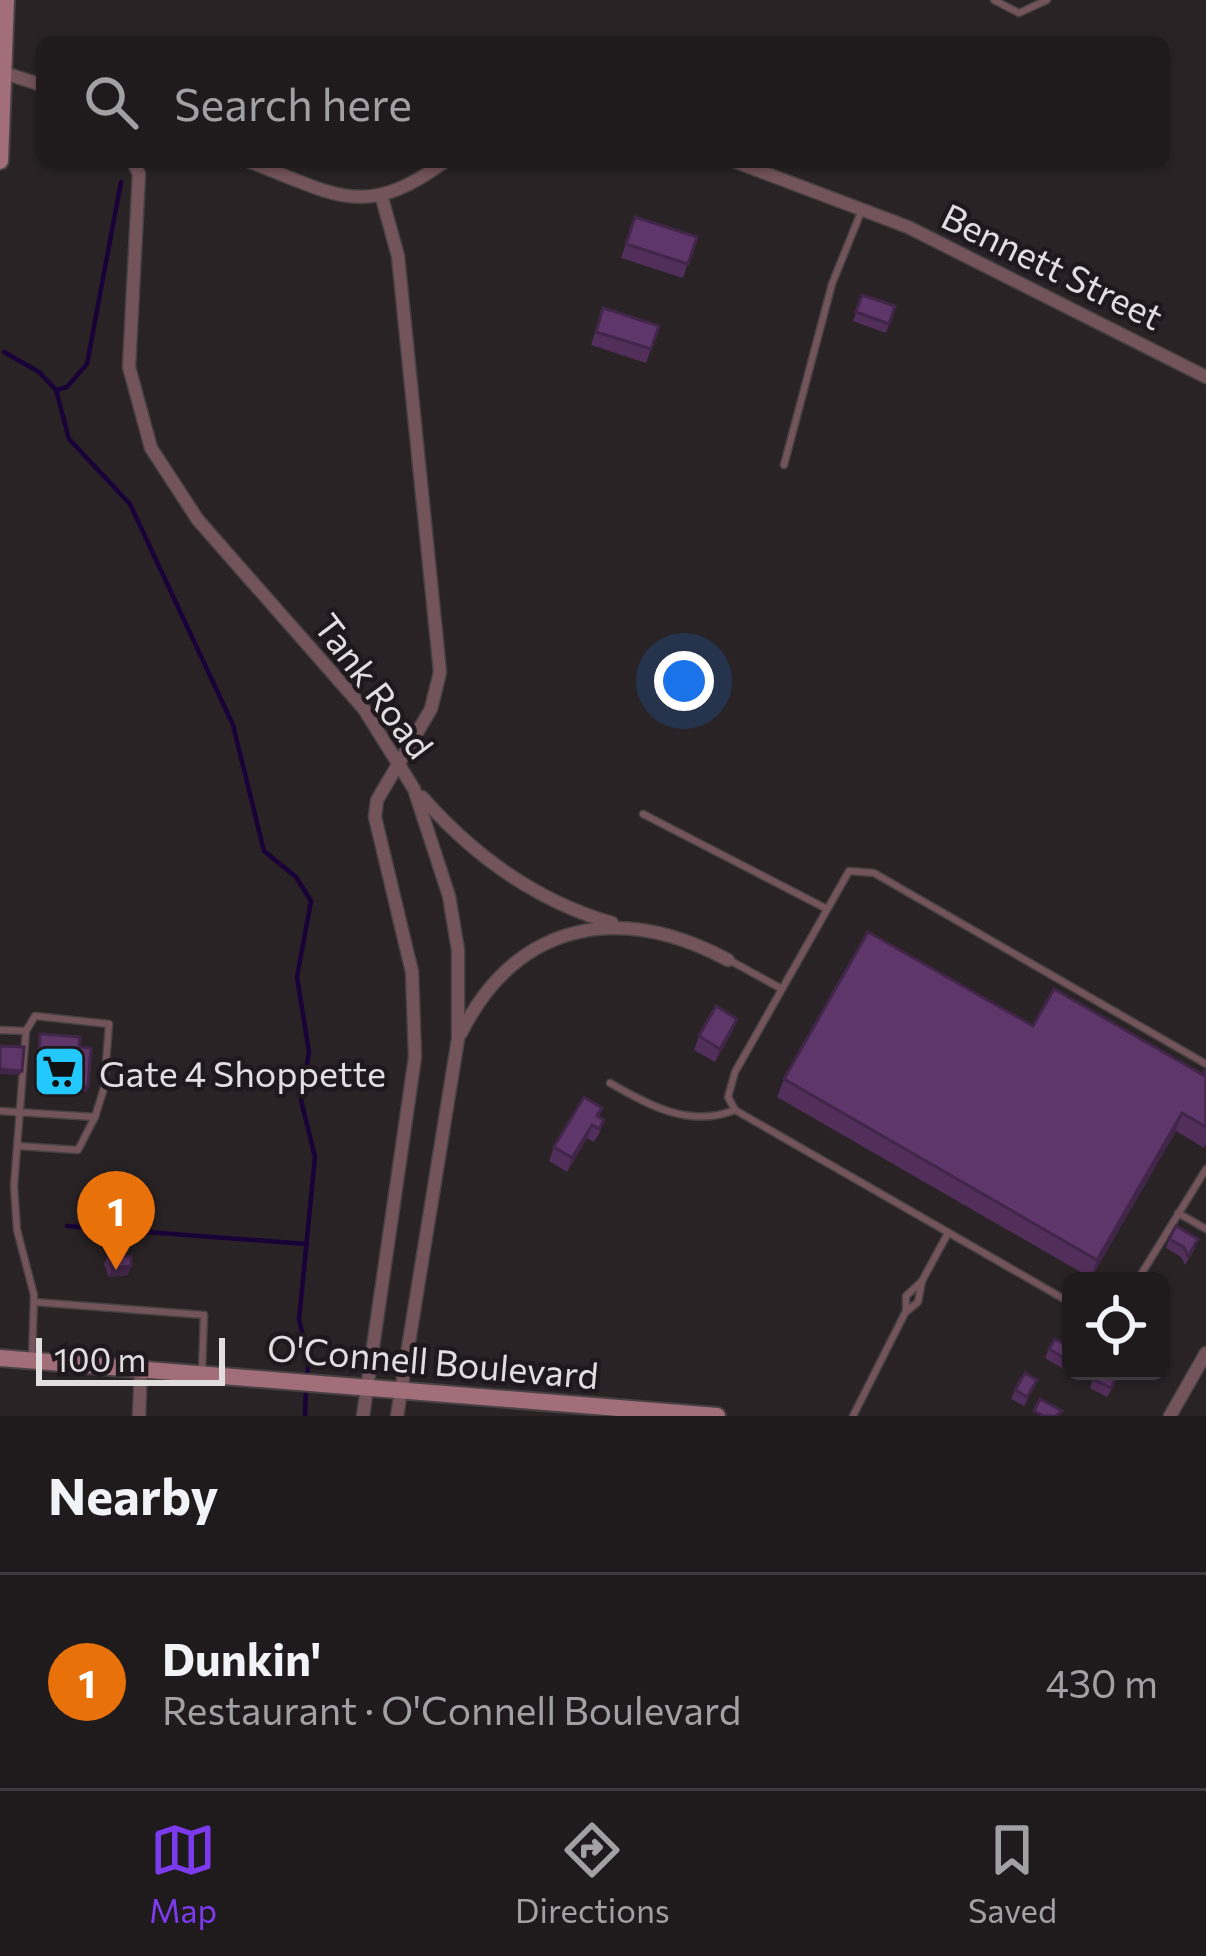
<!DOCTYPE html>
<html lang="en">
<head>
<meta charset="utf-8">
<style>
  :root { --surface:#1f1a1c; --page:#2c2729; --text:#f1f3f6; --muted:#a1a1a3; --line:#3c383b; --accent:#7c3aed }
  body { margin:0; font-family:Commissioner,sans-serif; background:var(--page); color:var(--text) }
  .controls { position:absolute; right:36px; bottom:36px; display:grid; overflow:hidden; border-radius:18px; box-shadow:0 3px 9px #0004 }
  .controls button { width:108px; height:108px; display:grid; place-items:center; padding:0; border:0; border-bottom:3px solid var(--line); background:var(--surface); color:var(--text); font:60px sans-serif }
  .scale { position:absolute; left:36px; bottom:30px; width:189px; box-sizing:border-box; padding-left:12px; border:6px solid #e2dee0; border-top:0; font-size:33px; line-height:42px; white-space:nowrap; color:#e2dee0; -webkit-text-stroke:9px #1f191d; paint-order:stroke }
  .you { position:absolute; left:684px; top:681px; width:42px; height:42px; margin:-30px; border:9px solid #fff; border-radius:50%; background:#1a73e8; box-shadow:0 0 0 18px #1a73e833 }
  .badge { display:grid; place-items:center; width:78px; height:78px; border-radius:50%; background:var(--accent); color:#fff; font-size:39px; font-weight:700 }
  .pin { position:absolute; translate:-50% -99px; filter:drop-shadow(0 3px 6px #0008) }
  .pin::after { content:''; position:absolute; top:63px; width:42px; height:36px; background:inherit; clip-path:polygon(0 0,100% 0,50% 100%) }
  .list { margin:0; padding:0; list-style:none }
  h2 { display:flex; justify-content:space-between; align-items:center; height:156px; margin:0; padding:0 48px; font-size:51px }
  h2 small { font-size:39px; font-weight:400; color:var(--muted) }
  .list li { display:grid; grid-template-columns:78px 1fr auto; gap:36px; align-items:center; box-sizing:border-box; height:216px; padding:0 48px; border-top:3px solid var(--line) }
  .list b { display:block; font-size:45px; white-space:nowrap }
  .list p { margin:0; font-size:39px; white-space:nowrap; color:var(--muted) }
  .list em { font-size:39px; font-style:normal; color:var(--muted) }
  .icon { flex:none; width:66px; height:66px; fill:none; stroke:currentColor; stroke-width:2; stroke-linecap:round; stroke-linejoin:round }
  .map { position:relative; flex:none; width:1206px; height:1416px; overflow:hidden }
  .search { position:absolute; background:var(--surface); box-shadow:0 3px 9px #0004; left:36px; right:36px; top:36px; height:132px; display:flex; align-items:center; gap:30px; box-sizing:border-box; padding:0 42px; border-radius:18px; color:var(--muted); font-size:45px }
  .sheet { height:372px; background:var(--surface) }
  nav { display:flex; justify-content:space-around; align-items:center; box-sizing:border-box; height:168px; border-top:3px solid var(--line); background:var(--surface); font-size:33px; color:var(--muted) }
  nav a { display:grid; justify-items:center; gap:6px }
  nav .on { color:var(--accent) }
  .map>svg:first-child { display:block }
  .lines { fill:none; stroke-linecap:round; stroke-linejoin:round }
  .stream { stroke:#190238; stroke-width:4.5 }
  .lane-casing { stroke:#474144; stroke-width:9 }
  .street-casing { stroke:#474144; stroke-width:15 }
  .secondary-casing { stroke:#474144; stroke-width:20 }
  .lane { stroke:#74545b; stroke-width:6 }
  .street { stroke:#74545b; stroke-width:12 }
  .secondary { stroke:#a16e79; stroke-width:16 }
  .wall { fill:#522e5a }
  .shaded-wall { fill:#42264a }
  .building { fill:#5f3669; stroke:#42264a; stroke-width:3 }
  .labels { text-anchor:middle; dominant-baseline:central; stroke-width:9; stroke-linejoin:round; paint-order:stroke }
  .street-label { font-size:36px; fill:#e2dee0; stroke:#1f191d }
  .poi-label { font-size:36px; fill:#e2dee0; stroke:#1f191d; text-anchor:start }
</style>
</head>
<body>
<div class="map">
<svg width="1206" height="1416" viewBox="0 0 1206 1416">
  <rect width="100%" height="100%" fill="#292326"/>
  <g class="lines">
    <!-- stream -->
    <g class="stream">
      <path d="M4,352l35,20 17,18 13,49 61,65 103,221 31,126 32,26 15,24 -14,76 12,75 -8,48 14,57 -16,163 10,38 -2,19"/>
      <path d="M56,390l11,-3 20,-23 34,-182"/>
      <path d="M67,1226l240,18"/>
      <path d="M305,1416l1,-28"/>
    </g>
    <defs>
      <g id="lane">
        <path d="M994,0l25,13 28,-13"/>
        <path d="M784,465l48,-181 29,-72"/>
        <path d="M643,814l184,95"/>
        <path d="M731,961l51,28"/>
        <path d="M0,1030l26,1 -12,155 3,44 17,65 -2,64"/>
        <path d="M610,1083c40,23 80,45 125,27"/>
        <path d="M0,1111l95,6 9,-29 5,-64 -74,-8 -9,15"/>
        <path d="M18,1146l60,4 17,-33"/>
        <path d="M1178,1213l28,16"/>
        <path d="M922,1281l-4,21 -12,10v-16l16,-15 26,-48"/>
        <path d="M1137,1281l69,-112"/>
        <path d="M34,1302l170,13 -2,55"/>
        <path d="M1071,1303l-336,-193 -7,-13 7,-25 114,-201 25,2 332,191"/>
        <path d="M853,1416l52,-103"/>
      </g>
      <g id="street">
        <path d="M1,72l41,13"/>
        <path d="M133,162l6,12 -10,193 22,81 47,72 166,189 50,80 35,107 9,54v89l-61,377"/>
        <path d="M250,162c85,32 114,59 194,0"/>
        <path d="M736,162l172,65 298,150"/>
        <path d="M422,797c52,59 114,104 190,126"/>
        <path d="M461,1033c57,-113 160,-130 267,-73"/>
        <path d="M139,1416l2,-48"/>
        <path d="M363,1416l52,-359 -3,-85 -37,-155 2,-17 54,-91 9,-37 -42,-416 -16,-58"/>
        <path d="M1170,1416l36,-63"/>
      </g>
      <g id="secondary">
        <path d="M0,161l6,-161"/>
        <path d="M0,1358l717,58"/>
      </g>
    </defs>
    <!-- lane casing -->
    <use href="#lane" class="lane-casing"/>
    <!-- street casing -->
    <use href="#street" class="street-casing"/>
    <!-- secondary casing -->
    <use href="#secondary" class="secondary-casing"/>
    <!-- lane -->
    <use href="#lane" class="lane"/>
    <!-- street -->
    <use href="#street" class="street"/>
    <!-- secondary -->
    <use href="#secondary" class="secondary"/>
  </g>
  <!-- wall -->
  <g class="wall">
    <path d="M635,217l62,20 -14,41 -62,-20z"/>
    <path d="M862,295l33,11 -9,27 -33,-12z"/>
    <path d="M603,308l56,18 -13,37 -55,-18z"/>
    <path d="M1033,1026l170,49 3,-6v75l-2,4 -28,-17 -85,147 -314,-181 7,-18z"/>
    <path d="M732,1032l-17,30 -21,-12 5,-14z"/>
    <path d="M602,1108l-3,9 5,3 -5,14 -5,8 -7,-4 -20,34 -18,-11 5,-14z"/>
    <path d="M1169,1239l26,9 -10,17 -4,-8 -15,-9z"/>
    <path d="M108,1255l20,20 -19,2 -5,-13z"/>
    <path d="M1071,1348v23h7l-3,5 -30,-18 4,-9z"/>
    <path d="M1122,1371l-15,26 -17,-9 3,-9z"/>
    <path d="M1037,1380l-13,26 -13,-7 4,-9z"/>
  </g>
  <!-- shaded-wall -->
  <g class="shaded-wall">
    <path d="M737,1019l-5,13 -17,30 5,-13z"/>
    <path d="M0,1069l22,2 -2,4 -20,-1z"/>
    <path d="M37,1086l51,1 -1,5 -52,-1z"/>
    <path d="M1182,1113l-6,18 -85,147 6,-18z"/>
    <path d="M592,1125l-5,13 -20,34 5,-14z"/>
    <path d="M131,1266l-3,9 -19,2 3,-9z"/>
  </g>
  <!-- building -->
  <g class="building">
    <path d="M635,217l62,20 -9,27 -62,-20z"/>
    <path d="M862,295l33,11 -6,18 -33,-12z"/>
    <path d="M603,308l56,18 -8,23 -55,-17z"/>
    <path d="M868,932l165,94 21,-37 149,86 3,-6v58l-24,-14 -85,147 -313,-181z"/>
    <path d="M716,1006l21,13 -17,30 -21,-13z"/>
    <path d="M40,1034l40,3 -1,10 12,1 -3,39 -51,-1z"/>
    <path d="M0,1046l24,1 -2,24 -22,-2z"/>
    <path d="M584,1097l18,11 -5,8 7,4 -5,9 -7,-4 -20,33 -18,-11z"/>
    <path d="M1176,1226l22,13 -10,17 -4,-9 -15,-8z"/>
    <path d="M108,1255l23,2v9l-19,2z"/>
    <path d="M1055,1339l16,9v14l-22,-13z"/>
    <path d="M1098,1371h22l-9,17 -18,-9z"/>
    <path d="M1025,1373l12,7 -10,17 -12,-7z"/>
    <path d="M1040,1399l22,12 -6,5h-12l-10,-5z"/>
  </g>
  <!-- icons -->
  <defs>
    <symbol id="supermarket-square" viewBox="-11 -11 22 22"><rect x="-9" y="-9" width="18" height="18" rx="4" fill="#23c9fe" stroke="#1f191d"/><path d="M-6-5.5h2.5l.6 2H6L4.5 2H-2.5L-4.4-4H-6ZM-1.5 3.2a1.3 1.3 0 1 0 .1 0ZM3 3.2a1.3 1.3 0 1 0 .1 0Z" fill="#111"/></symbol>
  </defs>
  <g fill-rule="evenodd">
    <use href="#supermarket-square" x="30" y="1042" width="59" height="59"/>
  </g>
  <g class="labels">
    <!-- street labels -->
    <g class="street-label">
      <text transform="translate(1053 265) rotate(26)">Bennett Street</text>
      <text transform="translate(375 685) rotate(53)">Tank Road</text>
      <text transform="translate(433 1360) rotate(5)">O'Connell Boulevard</text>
    </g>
    <!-- poi labels -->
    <g class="poi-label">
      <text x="99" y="1072">Gate 4 Shoppette</text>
    </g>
  </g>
</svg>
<div class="controls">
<button><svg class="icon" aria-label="locate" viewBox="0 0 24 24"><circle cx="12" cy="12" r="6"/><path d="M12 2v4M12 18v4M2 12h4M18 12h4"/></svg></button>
</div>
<div class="scale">100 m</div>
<div class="you"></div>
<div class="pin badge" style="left:116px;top:1270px;background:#e8710a">1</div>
<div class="search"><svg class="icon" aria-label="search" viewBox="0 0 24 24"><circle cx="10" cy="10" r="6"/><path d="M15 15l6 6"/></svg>Search here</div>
</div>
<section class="sheet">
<h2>Nearby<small></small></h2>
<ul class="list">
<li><span class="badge" style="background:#e8710a">1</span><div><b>Dunkin'</b><p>Restaurant · O'Connell Boulevard</p></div><em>430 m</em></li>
</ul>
</section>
<nav>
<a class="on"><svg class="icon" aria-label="map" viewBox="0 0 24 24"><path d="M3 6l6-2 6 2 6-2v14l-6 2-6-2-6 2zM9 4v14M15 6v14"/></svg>Map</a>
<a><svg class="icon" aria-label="directions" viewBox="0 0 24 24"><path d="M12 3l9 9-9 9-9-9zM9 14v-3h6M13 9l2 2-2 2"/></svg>Directions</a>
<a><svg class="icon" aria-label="saved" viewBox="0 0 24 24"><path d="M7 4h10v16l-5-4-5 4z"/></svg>Saved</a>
</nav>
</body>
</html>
